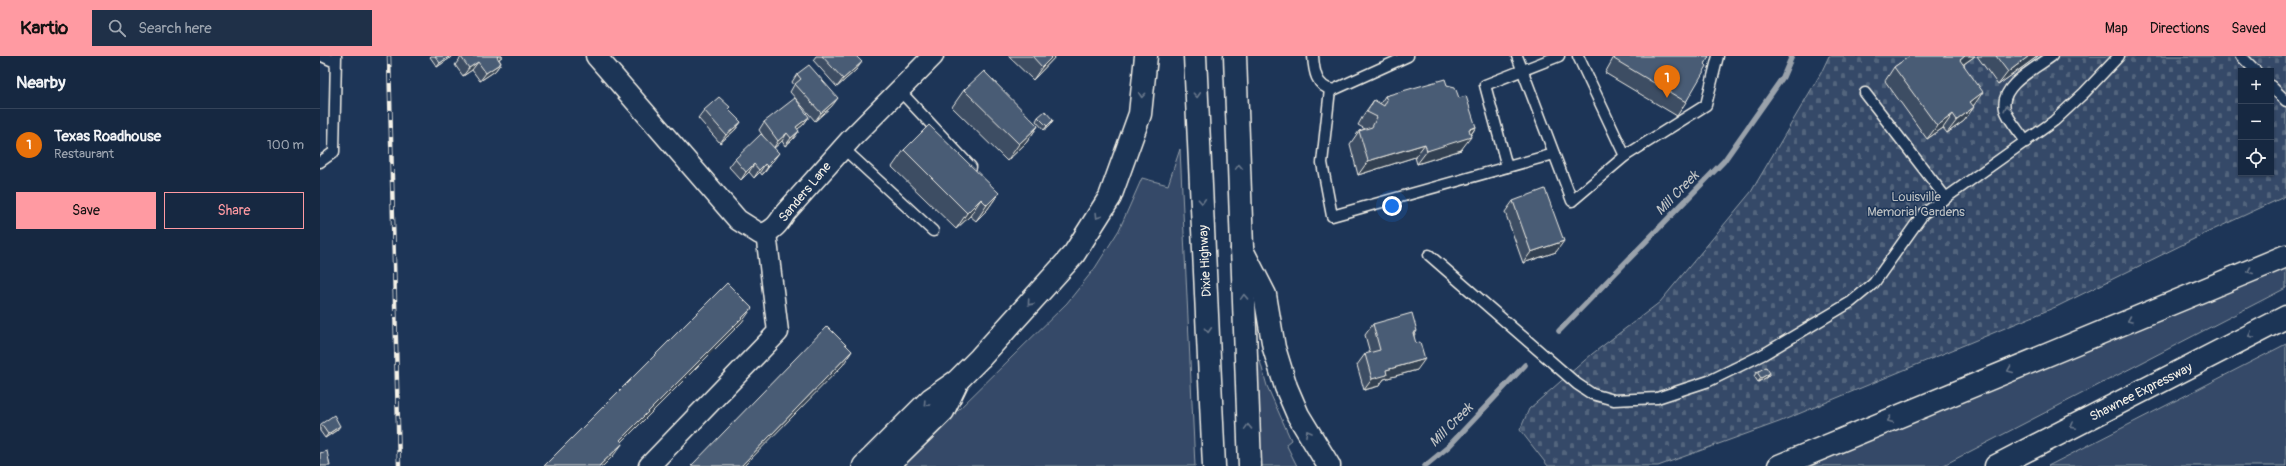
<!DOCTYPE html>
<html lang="en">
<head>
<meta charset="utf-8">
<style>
  :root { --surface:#162841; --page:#1f3048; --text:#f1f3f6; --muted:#9ea6b1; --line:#35445a; --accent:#ff9aa2 }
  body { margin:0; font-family:Pangolin,sans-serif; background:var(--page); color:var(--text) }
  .controls { position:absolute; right:12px; top:12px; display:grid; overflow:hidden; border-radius:0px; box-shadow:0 1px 3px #0004 }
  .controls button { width:36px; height:36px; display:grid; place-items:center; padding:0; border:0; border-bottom:1px solid var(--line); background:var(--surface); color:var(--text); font:20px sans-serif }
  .you { position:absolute; left:1072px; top:150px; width:14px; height:14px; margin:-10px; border:3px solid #fff; border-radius:50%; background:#1a73e8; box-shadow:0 0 0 6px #1a73e833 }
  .badge { display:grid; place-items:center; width:26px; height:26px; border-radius:50%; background:var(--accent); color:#fff; font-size:13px; font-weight:700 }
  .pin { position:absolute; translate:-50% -33px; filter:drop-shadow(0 1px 2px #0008) }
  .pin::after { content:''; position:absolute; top:21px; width:14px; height:12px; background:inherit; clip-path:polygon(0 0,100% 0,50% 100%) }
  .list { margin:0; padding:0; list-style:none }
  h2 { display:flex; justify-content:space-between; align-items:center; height:52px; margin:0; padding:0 16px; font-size:17px }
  h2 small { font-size:13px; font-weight:400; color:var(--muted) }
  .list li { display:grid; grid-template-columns:26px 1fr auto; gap:12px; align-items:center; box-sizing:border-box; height:72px; padding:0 16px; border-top:1px solid var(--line) }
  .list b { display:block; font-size:15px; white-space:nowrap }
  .list p { margin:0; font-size:13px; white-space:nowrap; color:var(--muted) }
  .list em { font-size:13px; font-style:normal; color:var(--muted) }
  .actions { display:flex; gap:8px; padding:12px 16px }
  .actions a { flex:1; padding:9px 0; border:1px solid var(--accent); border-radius:0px; text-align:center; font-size:14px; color:var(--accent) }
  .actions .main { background:var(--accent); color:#111 }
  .icon { flex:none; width:22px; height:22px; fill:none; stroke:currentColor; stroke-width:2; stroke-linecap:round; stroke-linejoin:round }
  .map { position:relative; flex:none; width:1966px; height:410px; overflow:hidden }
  header { display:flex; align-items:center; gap:24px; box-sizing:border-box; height:56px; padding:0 20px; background:var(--accent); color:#111 }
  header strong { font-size:19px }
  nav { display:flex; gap:22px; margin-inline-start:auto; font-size:14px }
  .search { width:280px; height:36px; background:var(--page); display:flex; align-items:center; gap:10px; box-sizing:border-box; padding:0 14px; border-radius:0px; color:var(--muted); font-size:15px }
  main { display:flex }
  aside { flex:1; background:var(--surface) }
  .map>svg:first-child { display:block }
  .grass { fill:#354a67; stroke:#949ea8 }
  .cemetery { fill:url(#cemetery-stones); stroke:#949ea8; fill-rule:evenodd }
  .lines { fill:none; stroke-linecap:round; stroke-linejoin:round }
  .stream { stroke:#9aa2ab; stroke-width:5.5 }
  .service-casing { stroke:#f4f1e8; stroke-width:13 }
  .minor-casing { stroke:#f4f1e8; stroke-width:23 }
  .primary-casing { stroke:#f4f1e8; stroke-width:25 }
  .motorway-casing { stroke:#f4f1e8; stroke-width:25 }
  .service { stroke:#1d3557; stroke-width:10 }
  .minor { stroke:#1d3557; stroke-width:20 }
  .primary { stroke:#1d3557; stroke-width:22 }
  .motorway { stroke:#1d3557; stroke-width:22 }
  .rail-casing { stroke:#f4f1e8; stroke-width:4.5 }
  .rail { stroke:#1d3557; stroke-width:3; stroke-dasharray:9; stroke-linecap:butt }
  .wall { fill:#3e4e64; stroke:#f4f1e8 }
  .shaded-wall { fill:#324051; stroke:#f4f1e8 }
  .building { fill:#485b74; stroke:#f4f1e8 }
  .oneway { stroke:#68778a }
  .labels { text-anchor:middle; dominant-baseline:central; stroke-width:3; stroke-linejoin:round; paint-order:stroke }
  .street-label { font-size:13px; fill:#f4f1e8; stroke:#1d3557 }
  .park-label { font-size:13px; fill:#bbbfc1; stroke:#1d3557 }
  .water-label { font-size:14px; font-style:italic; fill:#c0c3c4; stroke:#1d3557 }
</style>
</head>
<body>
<header>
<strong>Kartio</strong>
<div class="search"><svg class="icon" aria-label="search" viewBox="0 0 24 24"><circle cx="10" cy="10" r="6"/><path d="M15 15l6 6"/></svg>Search here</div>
<nav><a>Map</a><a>Directions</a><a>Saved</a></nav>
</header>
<main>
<aside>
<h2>Nearby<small></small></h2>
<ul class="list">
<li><span class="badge" style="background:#e8710a">1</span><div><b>Texas Roadhouse</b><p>Restaurant</p></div><em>100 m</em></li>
</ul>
<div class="actions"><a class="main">Save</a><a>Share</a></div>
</aside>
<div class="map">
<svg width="1966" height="410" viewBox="0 0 1966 410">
  <defs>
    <pattern id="cemetery-stones" width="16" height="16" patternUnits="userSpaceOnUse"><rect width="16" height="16" fill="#354a67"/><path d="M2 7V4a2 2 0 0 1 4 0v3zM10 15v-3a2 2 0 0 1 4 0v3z" fill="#53657d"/></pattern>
  </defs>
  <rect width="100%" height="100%" fill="#1d3557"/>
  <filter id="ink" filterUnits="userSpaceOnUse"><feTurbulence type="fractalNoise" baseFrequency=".025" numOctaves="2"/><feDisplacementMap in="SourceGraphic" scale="8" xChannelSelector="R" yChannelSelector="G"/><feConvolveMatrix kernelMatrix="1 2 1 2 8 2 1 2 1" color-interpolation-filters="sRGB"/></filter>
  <g filter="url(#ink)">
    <!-- grass -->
    <g class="grass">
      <path d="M860,93l15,317h-294l166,-163 28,-35 24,-38 23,-52 26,7z"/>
      <path d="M1966,211v21l-344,178h-135z"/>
      <path d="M1966,288v122h-238z"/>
      <path d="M940,305l7,25 24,54 -5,4 11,22h-38l-5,-104z"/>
    </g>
    <!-- cemetery -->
    <path class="cemetery" d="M1509,0h457v140l-82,38 -146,72 -279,116 -121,44h-110l-28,-36 9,-21 63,-55 68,-52 91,-110 70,-119zM1921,15h30v102h-30z"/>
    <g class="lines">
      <!-- stream -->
      <g class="stream">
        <path d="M1239,275l165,-170 59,-84 9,-21"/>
        <path d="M1105,410l23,-19 77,-82"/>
      </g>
      <defs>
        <g id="service">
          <path d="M2,0l13,6"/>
          <path d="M993,0c1,15 3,31 20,34l75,-34"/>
          <path d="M1197,0l55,145 53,-45 81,-51 12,-49"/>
          <path d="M1258,0l47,100"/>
          <path d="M1921,0l15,15"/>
          <path d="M1951,30l15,15"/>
          <path d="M1010,33l-8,74 10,53 222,-62"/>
          <path d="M579,34l72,77"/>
          <path d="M1545,37l81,105"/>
          <path d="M1706,86c-6,-10 -18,-22 -21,-33 -6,-23 31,-41 47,-53"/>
          <path d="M523,92l90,83"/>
          <path d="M0,106l14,-10 2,-96"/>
          <path d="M1187,111l-22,-82 74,-29"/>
          <path d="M1109,199l148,129 15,10 22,6 43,-2 52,-17 55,-27 87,-52 23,-19 49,-69 131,-93 30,-28 35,-37"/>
        </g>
        <g id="minor">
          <path d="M276,0l142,164 22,14c13,-2 19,-11 25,-21l66,-74 82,-83"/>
          <path d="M329,410l129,-134 -12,-99"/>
        </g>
        <g id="primary">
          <path d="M875,0l19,410"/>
          <path d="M915,0l15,410"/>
        </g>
        <g id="motorway">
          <path d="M922,194l23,45 9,53 12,39 12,28 31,51"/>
          <path d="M544,410l67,-67 26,-18 23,-23 94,-104 36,-57 30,-83 6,-58"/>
          <path d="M567,410l56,-55 14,-29"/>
          <path d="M1459,410l507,-210"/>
          <path d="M1676,410l290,-149"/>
        </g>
      </defs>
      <!-- service casing -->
      <use href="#service" class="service-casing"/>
      <!-- minor casing -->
      <use href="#minor" class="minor-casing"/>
      <!-- primary casing -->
      <use href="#primary" class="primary-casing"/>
      <!-- motorway casing -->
      <use href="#motorway" class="motorway-casing"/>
      <!-- service -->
      <use href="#service" class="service"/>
      <!-- minor -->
      <use href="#minor" class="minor"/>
      <!-- primary -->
      <use href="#primary" class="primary"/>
      <!-- motorway -->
      <use href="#motorway" class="motorway"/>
      <defs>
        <path id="rail" d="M69,0l10,410"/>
      </defs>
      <!-- rail casing -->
      <use href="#rail" class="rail-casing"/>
      <!-- rail -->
      <use href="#rail" class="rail"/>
    </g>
    <!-- wall -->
    <g class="wall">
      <path d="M111,0h22l-16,11 -7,-10z"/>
      <path d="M142,0h41l-4,3 2,4 -6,8 -15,10 -8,-11 -9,6 -8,-11z"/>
      <path d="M496,0h40v14l-19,17 -24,-27z"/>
      <path d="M688,0h48l-23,24z"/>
      <path d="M1293,0h96l-23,46 -9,14 -72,-43 9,-16z"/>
      <path d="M1590,0h65l-11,8 10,41 -10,16 -17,12 -4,-5 -16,11 -42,-58 9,-14z"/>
      <path d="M1657,0h61l-40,29z"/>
      <path d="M477,18l35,32 -17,15 -25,-29 4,-7 -2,-3z"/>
      <path d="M1127,29l12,13 17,29 -15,23 -44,14 -2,-7 -57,18 -8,-31 9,-13 6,-2 -7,-4 6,-11 10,-14 6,4 5,-8z"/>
      <path d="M644,34l74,36 -12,17 -19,18 -55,-54z"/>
      <path d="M384,54l37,12 -6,8 -15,13 -22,-25z"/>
      <path d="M489,61l-6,8 -6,4 2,2 -6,8 -8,7 -3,-5 -8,7 -1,13 -3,3 -5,8 -3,3 -2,-3 -6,6 -5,-6 -8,8 -12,-13 6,-8 30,-20 -6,-9 5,-8z"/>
      <path d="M718,61l15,3 -3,5 -6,5 -8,-9z"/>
      <path d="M584,94l95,43 -12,17 -11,11 -6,-5 -14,13 -64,-62z"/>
      <path d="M1193,145l43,51 -33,11 -18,-51z"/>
      <path d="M1053,268l41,12 3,34 -33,9 -5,7 -15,4 -7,-25 8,-11 5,-1 -5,-18z"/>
      <path d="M1437,316l13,1 -3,4 -9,5 -4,-6z"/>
      <path d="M1,368l16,6 -12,8 -5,-7v-6z"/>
    </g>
    <!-- shaded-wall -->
    <g class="shaded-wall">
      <path d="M130,0h3l-16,11 3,-4z"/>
      <path d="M178,0h5l-12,9z"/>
      <path d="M733,0h3l-23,24 9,-13z"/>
      <path d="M1645,0h10l-24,17 9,-13z"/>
      <path d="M1709,0h9l-40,29 10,-13z"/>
      <path d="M158,6l-6,8 -9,6 6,-8z"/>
      <path d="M542,6l-6,8 -19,17 6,-8z"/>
      <path d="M181,7l-6,8 -15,10 6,-8z"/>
      <path d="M1663,36l-9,13 -14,10 10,-13z"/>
      <path d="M518,42l-6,8 -17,15 6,-8z"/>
      <path d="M1654,51l-10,14 -17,12 10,-13z"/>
      <path d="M1633,58l-10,14 -16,11 10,-13z"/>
      <path d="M489,61l-6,8 -13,10 6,-8z"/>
      <path d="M733,64l-3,5 -6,5 3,-4z"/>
      <path d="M421,66l-6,8 -15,13 6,-8z"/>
      <path d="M718,70l-12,17 -19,18 12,-17z"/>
      <path d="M1156,71l-7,10h2l-10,13 -44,14 10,-13 42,-22z"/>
      <path d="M479,75l-6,8 -8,7 6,-8z"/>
      <path d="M467,77l-5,8 -9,8 5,-8z"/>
      <path d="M1105,88l-10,13 -57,18 10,-14z"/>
      <path d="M459,97l-6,8 -6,6 2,-4z"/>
      <path d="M434,108l-5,8 -8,8 5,-8z"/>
      <path d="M445,108l-5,8 -6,6 5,-8z"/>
      <path d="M451,108l-6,8 -3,3 6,-8z"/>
      <path d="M679,137l-12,17 -11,11 11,-16z"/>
      <path d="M661,143l-11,17 -14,13 11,-16z"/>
      <path d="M1244,185l-8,11 -33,11 8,-11z"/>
      <path d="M432,252l-10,14 -131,131 9,-13z"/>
      <path d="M1097,275l-7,11 3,-9z"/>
      <path d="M532,295l-9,14 -99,101h-3z"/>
      <path d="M1105,303l-8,11 -33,9 -5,7 -15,4 8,-11 14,-9z"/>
      <path d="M1450,317l-3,4 -9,5 3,-4z"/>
      <path d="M20,370l-3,4 -12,8 3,-4z"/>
      <path d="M303,387l-10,13 -10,10h-4z"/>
    </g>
    <!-- building -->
    <g class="building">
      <path d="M115,0h15l-10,7z"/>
      <path d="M143,0h35l-1,1 4,6 -15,10 -8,-11 -9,6 -8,-11z"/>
      <path d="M502,0h34l6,6 -19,17z"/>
      <path d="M712,0h21l-11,11z"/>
      <path d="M1296,0h93l-4,8 2,2 -21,36 -72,-43z"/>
      <path d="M1590,0h55l-5,4 23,32 -13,10 4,5 -17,13 -4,-6 -16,12 -43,-59z"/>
      <path d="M1676,0h33l-21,16z"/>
      <path d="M489,9l29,33 -17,15 -26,-29 6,-5 -4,-5z"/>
      <path d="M664,15l54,55 -19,18 -55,-54z"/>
      <path d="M1125,23l2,6 8,2 4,11 7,-2 10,31 -7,2 2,8 -44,14 -2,-7 -57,17 -9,-30 13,-4 5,-10 -10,-5 7,-12 10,6 3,-6 -2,-4z"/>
      <path d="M399,41l11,10 -2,2 13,13 -15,13 -22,-25z"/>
      <path d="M475,42l14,19 -13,10 3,4 -8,7 -4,-5 -9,8 -14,-19z"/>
      <path d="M725,55l8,9 -6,6 -9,-9z"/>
      <path d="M609,69l70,68 -12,12 -6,-6 -14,14 -63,-63z"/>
      <path d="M441,78l18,19 -10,10 2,1 -3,3 -3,-3 -6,6 -5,-6 -8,8 -11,-13z"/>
      <path d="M1225,133l19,52 -33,11 -18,-51z"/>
      <path d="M407,227l25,25 -132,132 3,3 -24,23h-55z"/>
      <path d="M1092,257l5,18 -4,2 3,10 4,-1 5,17 -39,11 1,5 -15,4 -7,-25 15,-4 -7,-26z"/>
      <path d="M507,270l25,25 -111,115h-50z"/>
      <path d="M1446,311l4,6 -9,5 -4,-6z"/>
      <path d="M14,359l6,11 -12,8 -7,-10z"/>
      <path d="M7,395l3,15h-10v-13z"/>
    </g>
    <!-- one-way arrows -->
    <defs><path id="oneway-chevron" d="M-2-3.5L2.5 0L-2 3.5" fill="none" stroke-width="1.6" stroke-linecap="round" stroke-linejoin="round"/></defs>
    <g class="oneway">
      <use href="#oneway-chevron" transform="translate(822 39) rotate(95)"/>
      <use href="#oneway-chevron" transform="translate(877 39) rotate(87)"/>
      <use href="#oneway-chevron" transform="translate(1687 52) rotate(-104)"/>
      <use href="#oneway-chevron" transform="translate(919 111) rotate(-92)"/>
      <use href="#oneway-chevron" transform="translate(882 145) rotate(87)"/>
      <use href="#oneway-chevron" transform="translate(778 160) rotate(122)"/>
      <use href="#oneway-chevron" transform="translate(1930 215) rotate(157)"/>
      <use href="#oneway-chevron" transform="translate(924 241) rotate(-92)"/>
      <use href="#oneway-chevron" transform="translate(710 247) rotate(132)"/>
      <use href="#oneway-chevron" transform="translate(1810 264) rotate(157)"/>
      <use href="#oneway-chevron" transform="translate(888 274) rotate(87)"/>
      <use href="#oneway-chevron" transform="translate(1931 279) rotate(153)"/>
      <use href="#oneway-chevron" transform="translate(1690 314) rotate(157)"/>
      <use href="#oneway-chevron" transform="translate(606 348) rotate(134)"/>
      <use href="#oneway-chevron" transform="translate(1570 364) rotate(157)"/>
      <use href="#oneway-chevron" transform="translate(1753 370) rotate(153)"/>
      <use href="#oneway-chevron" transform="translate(928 371) rotate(-92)"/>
      <use href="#oneway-chevron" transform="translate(988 377) rotate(-119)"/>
    </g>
  </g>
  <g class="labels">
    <!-- street labels -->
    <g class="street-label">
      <text transform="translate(485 136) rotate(-50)">Sanders Lane</text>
      <text transform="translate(885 205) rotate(-93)">Dixie Highway</text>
      <text transform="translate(1821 336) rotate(-27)">Shawnee Expressway</text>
    </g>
    <!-- park labels -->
    <g class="park-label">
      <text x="1596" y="141">Louisville<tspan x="1596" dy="15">Memorial Gardens</tspan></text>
    </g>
    <!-- water labels -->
    <g class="water-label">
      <text transform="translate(1357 137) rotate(-46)">Mill Creek</text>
      <text transform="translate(1131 369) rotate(-45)">Mill Creek</text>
    </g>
  </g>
</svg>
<div class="controls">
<button>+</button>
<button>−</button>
<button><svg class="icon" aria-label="locate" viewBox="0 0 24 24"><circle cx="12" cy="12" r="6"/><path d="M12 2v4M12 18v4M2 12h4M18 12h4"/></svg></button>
</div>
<div class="you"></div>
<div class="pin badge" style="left:1347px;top:42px;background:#e8710a">1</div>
</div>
</main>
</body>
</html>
